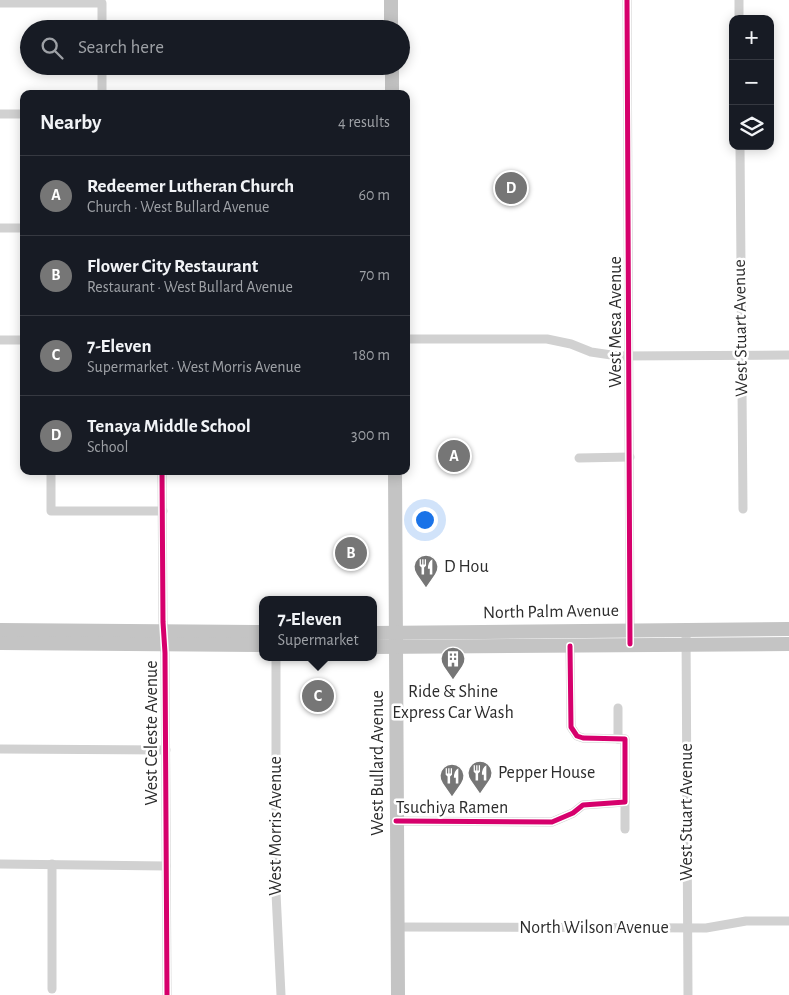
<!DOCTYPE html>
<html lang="en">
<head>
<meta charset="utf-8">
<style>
  :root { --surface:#171b24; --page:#20242c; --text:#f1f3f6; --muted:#9ea1a6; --line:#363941; --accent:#767676 }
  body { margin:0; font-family:"Alegreya Sans",sans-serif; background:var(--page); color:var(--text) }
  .controls { position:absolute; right:15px; top:15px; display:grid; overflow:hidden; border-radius:10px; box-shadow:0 2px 12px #0003 }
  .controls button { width:45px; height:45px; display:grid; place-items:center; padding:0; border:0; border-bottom:1px solid var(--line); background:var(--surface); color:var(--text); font:25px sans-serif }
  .you { position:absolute; left:424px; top:519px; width:18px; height:18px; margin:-12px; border:4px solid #fff; border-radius:50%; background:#1a73e8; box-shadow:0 0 0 8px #1a73e833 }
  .badge { display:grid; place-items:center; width:32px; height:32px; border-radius:50%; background:var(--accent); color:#fff; font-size:16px; font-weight:700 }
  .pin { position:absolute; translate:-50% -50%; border:2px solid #fff; box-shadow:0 1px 5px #0006 }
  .popup { position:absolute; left:259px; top:596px; width:118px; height:65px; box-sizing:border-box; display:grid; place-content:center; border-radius:10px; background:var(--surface); filter:drop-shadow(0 1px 4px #0005); font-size:16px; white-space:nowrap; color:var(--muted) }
  .popup b { font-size:19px; color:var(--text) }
  .popup::after { content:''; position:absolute; left:50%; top:100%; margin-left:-10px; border:10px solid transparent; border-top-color:var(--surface) }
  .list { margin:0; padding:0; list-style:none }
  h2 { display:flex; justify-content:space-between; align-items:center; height:65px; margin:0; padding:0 20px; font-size:21px }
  h2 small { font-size:16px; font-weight:400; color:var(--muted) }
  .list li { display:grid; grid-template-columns:32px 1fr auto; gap:15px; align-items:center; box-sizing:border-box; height:80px; padding:0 20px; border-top:1px solid var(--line) }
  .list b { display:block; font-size:19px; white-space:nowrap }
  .list p { margin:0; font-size:16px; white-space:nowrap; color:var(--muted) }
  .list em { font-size:16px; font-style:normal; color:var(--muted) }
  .icon { flex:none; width:28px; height:28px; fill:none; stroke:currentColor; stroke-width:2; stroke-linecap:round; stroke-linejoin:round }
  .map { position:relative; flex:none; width:789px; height:995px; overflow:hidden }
  .search { position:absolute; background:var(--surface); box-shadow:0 2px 12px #0003; left:20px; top:20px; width:390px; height:55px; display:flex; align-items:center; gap:12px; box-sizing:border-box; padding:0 18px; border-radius:28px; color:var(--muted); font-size:19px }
  .panel { position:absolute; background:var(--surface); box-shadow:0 2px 12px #0003; left:20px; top:90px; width:390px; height:385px; border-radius:10px }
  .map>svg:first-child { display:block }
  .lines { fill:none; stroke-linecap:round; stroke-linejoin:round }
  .street { stroke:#d1d1d1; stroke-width:9 }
  .primary { stroke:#c4c4c4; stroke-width:14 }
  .cycleway-casing { stroke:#fff; stroke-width:8 }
  .cycleway { stroke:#d6006c; stroke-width:5 }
  .labels { text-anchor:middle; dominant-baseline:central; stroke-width:5; stroke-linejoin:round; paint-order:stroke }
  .street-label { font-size:18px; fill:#2c2c2c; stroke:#fff }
  .poi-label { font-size:18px; fill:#2c2c2c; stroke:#fff; text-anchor:start }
</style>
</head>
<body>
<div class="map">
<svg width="789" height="995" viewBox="0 0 789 995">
  <rect width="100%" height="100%" fill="#fff"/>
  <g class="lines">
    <!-- street -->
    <g class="street">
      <path d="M627,0l3,634"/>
      <path d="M739,0v19"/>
      <path d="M0,3h102v26"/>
      <path d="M102,66v28"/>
      <path d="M0,114h24"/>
      <path d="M740,146l3,363"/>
      <path d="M0,228h24"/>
      <path d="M406,339h141l24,5 20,8 27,4 171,-1"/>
      <path d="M0,340h24"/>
      <path d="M579,458l51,-1"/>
      <path d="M51,471v40h112"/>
      <path d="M162,471l1,151 2,31 2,342"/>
      <path d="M686,629l2,366"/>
      <path d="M276,657v236l5,102"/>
      <path d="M618,708v31"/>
      <path d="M0,749l166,1"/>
      <path d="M625,802v27"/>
      <path d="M396,821l156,1 21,-9 10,-8 42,-3v-63l-42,-1 -6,-2 -6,-9 -1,-81"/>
      <path d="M0,864l166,2"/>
      <path d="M52,864v125"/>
      <path d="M397,927l309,1 40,-7h43"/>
    </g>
    <!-- primary -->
    <g class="primary">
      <path d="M391,0v29"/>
      <path d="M392,66v28"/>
      <path d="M395,471l3,524"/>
      <path d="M0,630l263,2"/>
      <path d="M373,633l416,-4"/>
      <path d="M0,643l263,2"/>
      <path d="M373,647l416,-3"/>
    </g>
    <defs>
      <g id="cycleway">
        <path d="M627,0l3,644"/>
        <path d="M162,471l1,151 2,31 2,342"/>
        <path d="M396,821l156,1 21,-9 10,-8 42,-3v-63l-42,-1 -6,-2 -6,-9 -1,-81"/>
      </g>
    </defs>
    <!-- cycleway casing -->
    <use href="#cycleway" class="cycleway-casing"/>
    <!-- cycleway -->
    <use href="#cycleway" class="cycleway"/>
  </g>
  <!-- icons -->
  <defs>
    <symbol id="restaurant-pin" viewBox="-11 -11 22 30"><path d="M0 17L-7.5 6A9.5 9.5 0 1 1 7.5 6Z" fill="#767676" stroke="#fff"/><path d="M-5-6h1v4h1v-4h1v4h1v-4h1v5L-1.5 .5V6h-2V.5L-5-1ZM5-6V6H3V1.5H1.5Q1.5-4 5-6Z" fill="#fff"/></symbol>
    <symbol id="building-pin" viewBox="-11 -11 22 30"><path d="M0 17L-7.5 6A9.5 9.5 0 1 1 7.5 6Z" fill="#767676" stroke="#fff"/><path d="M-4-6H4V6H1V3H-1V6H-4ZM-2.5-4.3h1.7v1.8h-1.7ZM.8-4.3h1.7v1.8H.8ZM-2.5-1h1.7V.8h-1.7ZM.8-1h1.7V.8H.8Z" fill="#fff"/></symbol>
  </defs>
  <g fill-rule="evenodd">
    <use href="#restaurant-pin" x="412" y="553" width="28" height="38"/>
    <use href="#building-pin" x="439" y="645" width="28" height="38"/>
    <use href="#restaurant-pin" x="466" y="759" width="28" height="38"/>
    <use href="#restaurant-pin" x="438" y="762" width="28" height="38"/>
  </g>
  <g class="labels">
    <!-- street labels -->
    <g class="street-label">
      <text transform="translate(616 322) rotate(-90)">West Mesa Avenue</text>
      <text transform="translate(741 328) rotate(-91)">West Stuart Avenue</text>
      <text transform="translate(551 612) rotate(-1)">North Palm Avenue</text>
      <text transform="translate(152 733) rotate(-90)">West Celeste Avenue</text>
      <text transform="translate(378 763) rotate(-90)">West Bullard Avenue</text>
      <text transform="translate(687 812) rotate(-90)">West Stuart Avenue</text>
      <text transform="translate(276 826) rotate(-90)">West Morris Avenue</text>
      <text x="594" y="928">North Wilson Avenue</text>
    </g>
    <!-- poi labels -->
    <g class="poi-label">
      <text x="444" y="567">D Hou</text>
      <text x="453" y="692" text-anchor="middle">Ride &amp; Shine<tspan x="453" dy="21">Express Car Wash</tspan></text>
      <text x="498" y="773">Pepper House</text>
      <text x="452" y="808" text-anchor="middle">Tsuchiya Ramen</text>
    </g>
  </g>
</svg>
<div class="controls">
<button>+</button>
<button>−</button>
<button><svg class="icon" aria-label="layers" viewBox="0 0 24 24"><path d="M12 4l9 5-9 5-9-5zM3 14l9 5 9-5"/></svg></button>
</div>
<div class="you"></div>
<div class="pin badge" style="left:454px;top:456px">A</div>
<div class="pin badge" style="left:351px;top:553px">B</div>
<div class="pin badge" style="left:318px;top:696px">C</div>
<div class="popup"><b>7-Eleven</b>Supermarket</div>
<div class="pin badge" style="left:511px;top:188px">D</div>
<div class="search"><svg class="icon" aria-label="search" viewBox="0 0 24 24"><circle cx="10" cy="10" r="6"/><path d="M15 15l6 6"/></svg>Search here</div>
<section class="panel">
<h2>Nearby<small>4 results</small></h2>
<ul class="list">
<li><span class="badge">A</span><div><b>Redeemer Lutheran Church</b><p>Church · West Bullard Avenue</p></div><em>60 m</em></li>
<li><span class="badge">B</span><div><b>Flower City Restaurant</b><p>Restaurant · West Bullard Avenue</p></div><em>70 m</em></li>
<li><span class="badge">C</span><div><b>7-Eleven</b><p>Supermarket · West Morris Avenue</p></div><em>180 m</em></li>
<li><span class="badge">D</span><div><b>Tenaya Middle School</b><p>School</p></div><em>300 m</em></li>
</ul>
</section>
</div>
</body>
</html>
